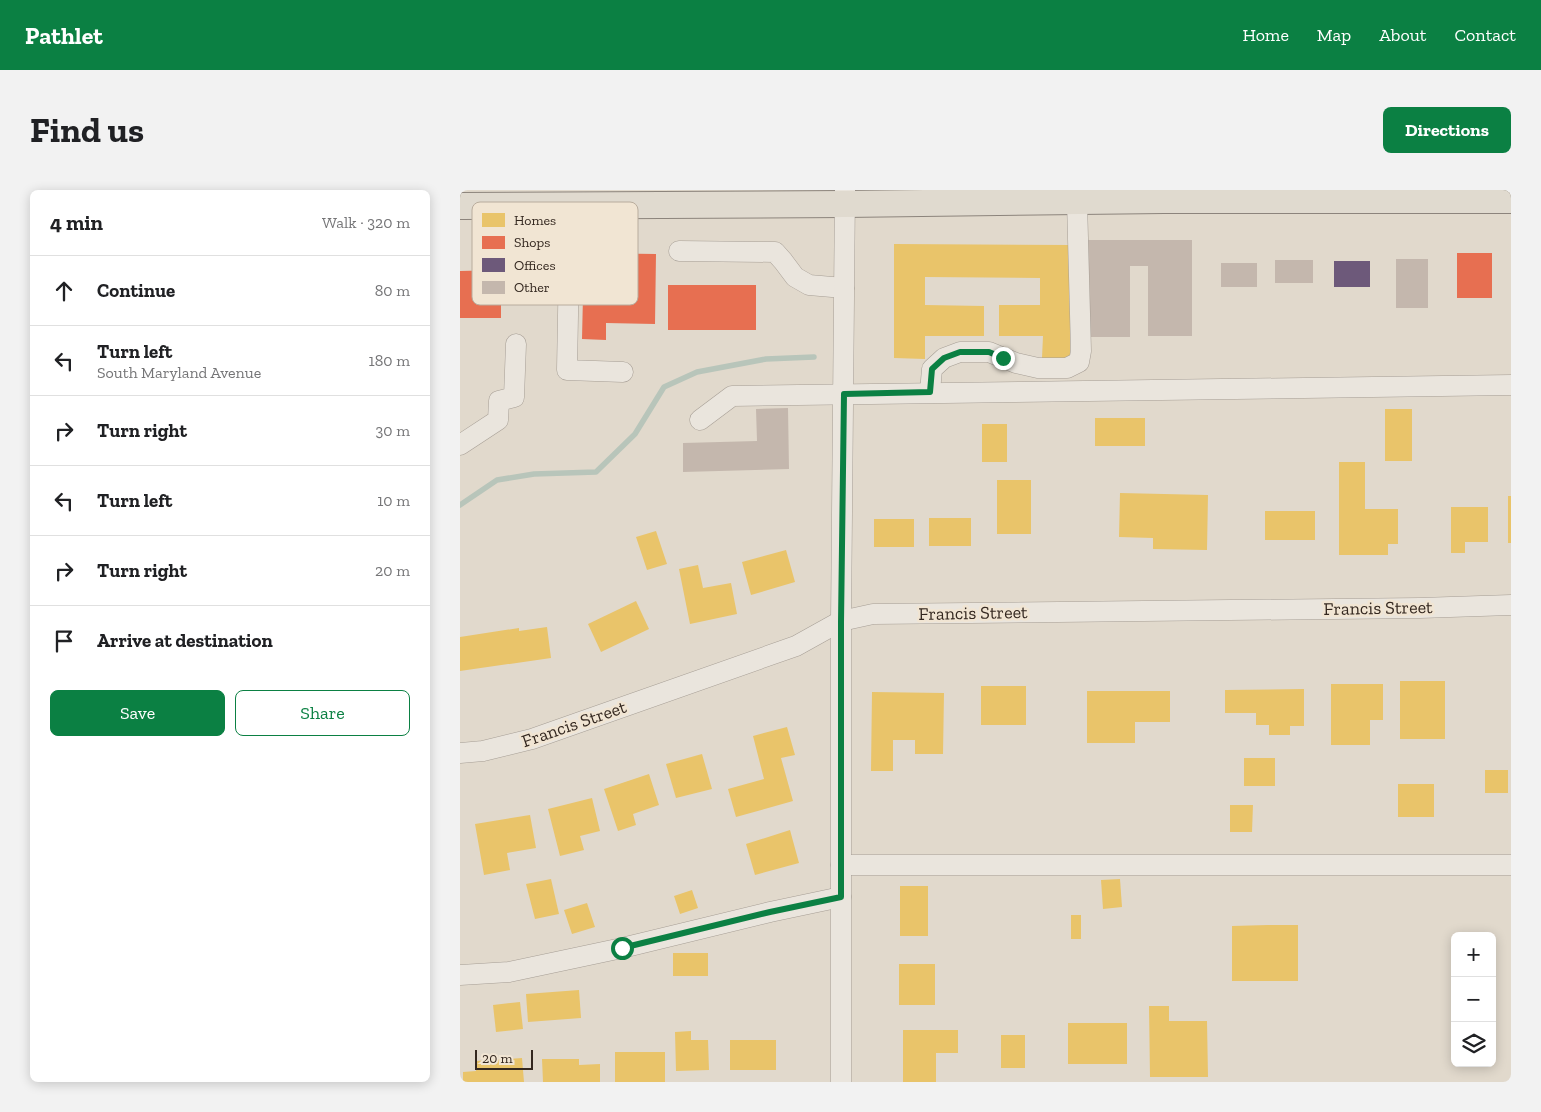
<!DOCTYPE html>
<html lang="en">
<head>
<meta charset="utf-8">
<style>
  :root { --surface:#fff; --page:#f2f2f2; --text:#202124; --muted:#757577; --line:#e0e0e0; --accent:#0b8043 }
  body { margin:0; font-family:"Zilla Slab",serif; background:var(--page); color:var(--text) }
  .controls { position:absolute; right:15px; bottom:15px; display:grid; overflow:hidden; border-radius:8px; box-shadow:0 2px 12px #0003 }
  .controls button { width:45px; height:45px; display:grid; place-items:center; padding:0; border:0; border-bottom:1px solid var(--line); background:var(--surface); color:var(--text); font:25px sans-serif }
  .scale { position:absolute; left:15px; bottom:12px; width:58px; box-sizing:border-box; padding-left:5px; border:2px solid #33271f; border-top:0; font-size:14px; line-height:18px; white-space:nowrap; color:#33271f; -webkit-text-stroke:4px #f1e5d3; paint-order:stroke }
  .stop { position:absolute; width:15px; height:15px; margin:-11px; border:4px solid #0b8043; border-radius:50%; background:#fff }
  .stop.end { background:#0b8043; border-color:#fff; box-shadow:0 1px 5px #0008 }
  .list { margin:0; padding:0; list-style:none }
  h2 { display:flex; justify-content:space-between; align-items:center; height:65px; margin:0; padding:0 20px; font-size:21px }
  h2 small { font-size:16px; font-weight:400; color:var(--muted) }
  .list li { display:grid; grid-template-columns:32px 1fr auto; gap:15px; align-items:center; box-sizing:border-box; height:70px; padding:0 20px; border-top:1px solid var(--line) }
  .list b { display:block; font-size:19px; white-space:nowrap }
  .list p { margin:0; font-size:16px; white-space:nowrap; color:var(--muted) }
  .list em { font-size:16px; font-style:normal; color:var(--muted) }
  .actions { display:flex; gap:10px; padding:15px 20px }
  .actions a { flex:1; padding:11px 0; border:1px solid var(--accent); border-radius:8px; text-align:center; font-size:18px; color:var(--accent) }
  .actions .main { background:var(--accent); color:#fff }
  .icon { flex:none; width:28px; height:28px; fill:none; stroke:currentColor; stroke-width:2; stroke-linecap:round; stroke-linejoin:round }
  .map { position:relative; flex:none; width:1051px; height:892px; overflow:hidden; border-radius:8px }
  header { display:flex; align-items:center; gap:30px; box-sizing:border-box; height:70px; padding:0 25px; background:var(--accent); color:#fff }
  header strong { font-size:24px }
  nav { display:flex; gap:28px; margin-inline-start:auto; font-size:18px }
  .intro { display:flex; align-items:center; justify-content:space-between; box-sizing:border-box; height:120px; padding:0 30px }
  h1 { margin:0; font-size:35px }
  .button { padding:12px 22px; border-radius:8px; background:var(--accent); color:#fff; font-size:18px; font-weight:700 }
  main { display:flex; gap:30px; padding:0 30px }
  aside { flex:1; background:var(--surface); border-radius:8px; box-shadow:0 2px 12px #0003 }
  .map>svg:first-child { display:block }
  .homes { fill:#e9c46a }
  .shops { fill:#e76f51 }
  .offices { fill:#6d597a }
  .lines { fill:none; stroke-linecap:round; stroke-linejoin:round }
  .stream { stroke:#b8c5ba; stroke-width:5.5 }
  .building { fill:#c4b7ad }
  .minor-casing { stroke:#a69e95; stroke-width:21 }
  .major-casing { stroke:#8c847c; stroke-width:28 }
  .minor { stroke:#eae5dd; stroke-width:20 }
  .major { stroke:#e0dacf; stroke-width:26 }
  .route { stroke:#0b8043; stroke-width:6 }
  .labels { text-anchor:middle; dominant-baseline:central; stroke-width:5; stroke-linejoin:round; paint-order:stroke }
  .street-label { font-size:18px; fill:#33271f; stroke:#f1e5d3 }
  .key { fill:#f1e5d3; stroke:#b8ac9d; stroke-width:1 }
  .key-label { font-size:14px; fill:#33271f }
</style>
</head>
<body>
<header>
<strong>Pathlet</strong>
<nav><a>Home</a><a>Map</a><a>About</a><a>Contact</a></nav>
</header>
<div class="intro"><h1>Find us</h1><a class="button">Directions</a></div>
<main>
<aside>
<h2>4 min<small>Walk · 320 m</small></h2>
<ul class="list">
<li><svg class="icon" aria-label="ahead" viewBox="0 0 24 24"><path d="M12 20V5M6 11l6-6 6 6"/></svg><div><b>Continue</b></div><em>80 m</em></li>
<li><svg class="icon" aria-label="left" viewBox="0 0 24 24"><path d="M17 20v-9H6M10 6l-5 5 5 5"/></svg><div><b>Turn left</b><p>South Maryland Avenue</p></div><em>180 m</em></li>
<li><svg class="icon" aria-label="right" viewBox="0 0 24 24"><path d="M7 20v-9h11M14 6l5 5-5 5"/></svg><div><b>Turn right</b></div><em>30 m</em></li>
<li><svg class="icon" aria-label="left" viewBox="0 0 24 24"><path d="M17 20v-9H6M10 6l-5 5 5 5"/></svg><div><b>Turn left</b></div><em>10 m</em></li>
<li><svg class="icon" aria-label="right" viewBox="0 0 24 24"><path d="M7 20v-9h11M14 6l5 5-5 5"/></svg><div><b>Turn right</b></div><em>20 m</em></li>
<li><svg class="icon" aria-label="arrive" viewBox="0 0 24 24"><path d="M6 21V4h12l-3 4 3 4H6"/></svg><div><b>Arrive at destination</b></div></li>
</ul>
<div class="actions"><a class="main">Save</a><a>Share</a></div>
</aside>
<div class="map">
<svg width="1051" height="892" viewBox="0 0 1051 892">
  <rect width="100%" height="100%" fill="#e1d9cc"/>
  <!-- homes -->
  <g class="homes">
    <path d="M434,54l177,1 -1,113h-28l1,-22h-44v-31h41v-27l-115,-1v28l59,1v30h-59v23l-31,-1z"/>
    <rect x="925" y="219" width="27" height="52"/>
    <rect x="635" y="228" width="50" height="28"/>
    <rect x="522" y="234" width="25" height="38"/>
    <path d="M879,272h26v47h33v35h-10v11h-49z"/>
    <rect x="537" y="290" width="34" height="54"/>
    <path d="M660,303l88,2 -1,55 -54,-1v-11l-34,-1z"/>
    <rect x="1048" y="306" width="3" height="47"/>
    <path d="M991,317h37v35h-23v11h-14z"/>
    <rect x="805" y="321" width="50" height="29"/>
    <rect x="469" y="328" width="42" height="28"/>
    <rect x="414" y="329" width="40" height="28"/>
    <path d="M196,341l11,33 -20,6 -11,-33z"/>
    <path d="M326,360l9,32 -44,13 -9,-33z"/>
    <path d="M238,375l5,23 28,-5 6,31 -47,10 -11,-55z"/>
    <path d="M176,411l13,28 -48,23 -13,-28z"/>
    <path d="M87,437l4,31 -91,13v-34l59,-9v3z"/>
    <rect x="940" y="491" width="45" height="58"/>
    <path d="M871,494h52v36h-13v25h-39z"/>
    <rect x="521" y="496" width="45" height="39"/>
    <path d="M844,499v37h-14v9h-21v-10h-13v-12h-31v-23z"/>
    <path d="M627,501h83v31h-35v21h-48z"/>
    <path d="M412,502l72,1 -1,61h-28v-14h-22v31h-22z"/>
    <path d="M327,537l8,28 -14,3 12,43 -57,16 -8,-28 36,-10 -11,-43z"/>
    <path d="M242,564l10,35 -36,9 -10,-34z"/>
    <rect x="784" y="568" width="31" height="28"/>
    <rect x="1025" y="580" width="23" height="23"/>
    <path d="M189,584l10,31 -26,9 3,11 -18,6 -14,-42z"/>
    <rect x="938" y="594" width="36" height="33"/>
    <path d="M132,608l8,33 -20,5 4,14 -24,6 -12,-47z"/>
    <path d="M770,615h23l-1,27h-22z"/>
    <path d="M70,625l6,33 -29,5 3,17 -26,5 -9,-51z"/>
    <path d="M330,640l9,33 -44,12 -9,-31z"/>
    <path d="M91,689l8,35 -24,5 -9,-35z"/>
    <path d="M660,689l2,28 -19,2 -2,-29z"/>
    <rect x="440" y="696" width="28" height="50"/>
    <path d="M232,700l6,18 -18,6 -6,-18z"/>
    <path d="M127,713l8,24 -23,7 -8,-24z"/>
    <rect x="611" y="725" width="10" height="24"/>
    <path d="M808,735h30v56h-66v-55z"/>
    <rect x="213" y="763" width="35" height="23"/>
    <rect x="439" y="774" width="36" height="41"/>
    <path d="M119,800l2,28 -53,4 -2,-28z"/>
    <path d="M60,812l3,27 -27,3 -3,-27z"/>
    <path d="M689,816h20v15h38l1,56h-58z"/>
    <rect x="608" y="833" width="59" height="41"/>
    <path d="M443,840h55v23h-22v29h-33z"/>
    <path d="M231,841v9h17l1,30 -33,1 -1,-39z"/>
    <rect x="541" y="845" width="24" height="33"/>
    <rect x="270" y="850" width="46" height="30"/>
    <rect x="155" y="862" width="50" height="30"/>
    <path d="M62,868l2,24h-61v-10l13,-1v-10z"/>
    <path d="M82,869h37v6l21,-1v18h-57z"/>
  </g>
  <!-- shops -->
  <g class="shops">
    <path d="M124,63l72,1 -1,70 -49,-1v17l-24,-1z"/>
    <rect x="997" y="63" width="35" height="45"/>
    <path d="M41,80v48h-41v-47z"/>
    <rect x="208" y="95" width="88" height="45"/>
  </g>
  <!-- offices -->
  <rect class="offices" x="874" y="71" width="36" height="26"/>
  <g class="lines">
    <!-- stream -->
    <path class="stream" d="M0,315l37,-25 37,-6 62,-2 39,-38 29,-47 33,-15 69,-13 48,-2"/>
  </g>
  <!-- building -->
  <g class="building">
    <path d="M626,50h106v96h-44v-70h-18v71h-44z"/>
    <rect x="936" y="69" width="32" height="49"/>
    <rect x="815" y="70" width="38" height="23"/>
    <rect x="761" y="73" width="36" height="24"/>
    <path d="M328,218l1,61 -106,3v-29l74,-2 -1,-32z"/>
  </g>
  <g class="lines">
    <defs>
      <g id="minor">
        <path d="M110,16l-3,164 56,2"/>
        <path d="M219,61l96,1 8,9 12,16 14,8 35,3"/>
        <path d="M470,202l2,-23 12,-11 16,-6h29l27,11 22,5h29l12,-6 2,-11 -4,-150"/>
        <path d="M240,230l32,-24 779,-11"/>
        <path d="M0,255l38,-25 1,-19 15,-4 2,-53"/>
        <path d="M0,563l23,-2 49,-12 264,-93 45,-25 32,-7 547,-6 91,-3"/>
        <path d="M381,675h670"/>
        <path d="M0,785l49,-3 113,-24 148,-36 71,-15"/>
        <path d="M381,892v-461l4,-431"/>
      </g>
      <path id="major" d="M0,16l385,-2 319,-4h347"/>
    </defs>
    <!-- minor casing -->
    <use href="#minor" class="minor-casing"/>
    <!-- major casing -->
    <use href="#major" class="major-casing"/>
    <!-- minor -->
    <use href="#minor" class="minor"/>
    <!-- major -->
    <use href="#major" class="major"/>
  </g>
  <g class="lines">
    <!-- route -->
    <path class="route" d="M162,758l148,-36 71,-15v-275l3,-228 86,-2 2,-23 12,-11 16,-6h29l14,6"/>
  </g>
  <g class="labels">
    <!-- street labels -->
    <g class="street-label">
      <text transform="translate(918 418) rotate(-1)">Francis Street</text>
      <text transform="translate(513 423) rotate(-1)">Francis Street</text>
      <text transform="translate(114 534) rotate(-19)">Francis Street</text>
    </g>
  </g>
  <!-- legend -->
  <rect x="12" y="12" width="166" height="103" rx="8" class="key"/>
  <rect x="22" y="23" width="23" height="14" fill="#e9c46a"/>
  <rect x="22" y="46" width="23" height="13" fill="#e76f51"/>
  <rect x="22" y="68" width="23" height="14" fill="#6d597a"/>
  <rect x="22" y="91" width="23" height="13" fill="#c4b7ad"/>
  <g class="key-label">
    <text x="54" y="35">Homes</text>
    <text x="54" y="57">Shops</text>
    <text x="54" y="80">Offices</text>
    <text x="54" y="102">Other</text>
  </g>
</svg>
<div class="controls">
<button>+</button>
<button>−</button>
<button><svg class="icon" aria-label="layers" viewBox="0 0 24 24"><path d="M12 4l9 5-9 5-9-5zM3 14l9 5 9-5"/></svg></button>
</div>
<div class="scale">20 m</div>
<div class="stop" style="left:162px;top:758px"></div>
<div class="stop end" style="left:543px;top:168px"></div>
</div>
</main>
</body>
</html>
